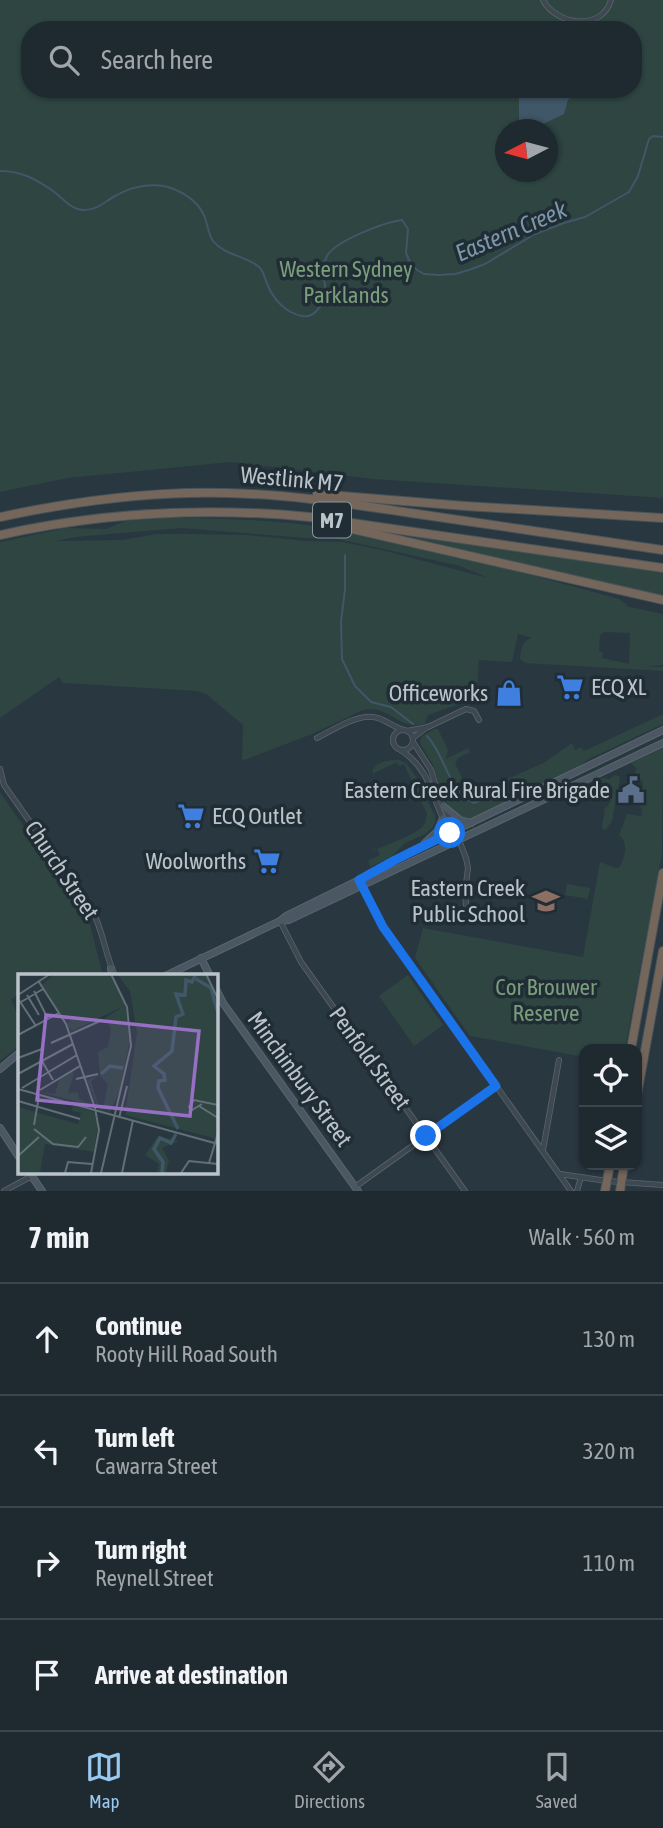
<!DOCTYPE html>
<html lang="en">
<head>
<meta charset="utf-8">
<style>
  :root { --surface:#1f2930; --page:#2c353c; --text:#f1f3f6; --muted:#a1a6ab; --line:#3c454c; --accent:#99c9f0 }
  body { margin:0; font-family:"Asap Condensed",sans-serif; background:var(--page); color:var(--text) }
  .controls { position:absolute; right:21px; bottom:21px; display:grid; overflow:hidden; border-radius:14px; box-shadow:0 2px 5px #0004 }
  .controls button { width:63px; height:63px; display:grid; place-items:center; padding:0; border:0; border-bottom:2px solid var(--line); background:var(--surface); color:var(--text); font:35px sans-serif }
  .compass { position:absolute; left:495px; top:119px; width:63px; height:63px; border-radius:50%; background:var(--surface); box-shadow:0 2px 5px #0004; rotate:264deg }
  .stop { position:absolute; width:21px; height:21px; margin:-16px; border:5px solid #1a73e8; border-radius:50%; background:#fff }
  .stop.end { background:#1a73e8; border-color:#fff; box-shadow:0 2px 7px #0008 }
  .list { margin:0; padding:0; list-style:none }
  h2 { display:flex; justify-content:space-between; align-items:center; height:91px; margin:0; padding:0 28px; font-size:30px }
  h2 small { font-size:23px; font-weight:400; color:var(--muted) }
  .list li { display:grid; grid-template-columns:46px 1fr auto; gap:21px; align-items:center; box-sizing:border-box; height:112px; padding:0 28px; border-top:2px solid var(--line) }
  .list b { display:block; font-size:26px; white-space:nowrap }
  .list p { margin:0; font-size:23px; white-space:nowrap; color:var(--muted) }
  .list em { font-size:23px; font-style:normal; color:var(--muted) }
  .icon { flex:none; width:38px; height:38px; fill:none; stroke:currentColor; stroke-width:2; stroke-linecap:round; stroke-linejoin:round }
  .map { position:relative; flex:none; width:663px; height:1191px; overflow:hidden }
  .search { position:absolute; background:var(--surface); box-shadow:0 2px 5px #0004; left:21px; right:21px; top:21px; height:77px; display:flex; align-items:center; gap:18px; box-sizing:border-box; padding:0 24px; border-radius:28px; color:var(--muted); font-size:26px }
  .sheet { height:539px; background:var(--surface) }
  nav { display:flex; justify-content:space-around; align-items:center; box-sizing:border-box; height:98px; border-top:2px solid var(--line); background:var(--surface); font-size:19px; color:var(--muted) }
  nav a { display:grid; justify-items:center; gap:4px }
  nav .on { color:var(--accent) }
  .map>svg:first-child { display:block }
  .green { fill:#2e4542; fill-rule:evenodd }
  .water { fill:#405768 }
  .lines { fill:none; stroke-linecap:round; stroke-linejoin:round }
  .stream { stroke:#405768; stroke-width:2 }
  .street-casing { stroke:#5b666d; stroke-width:6 }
  .secondary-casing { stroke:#5b666d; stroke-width:8 }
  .highway-casing { stroke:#47535a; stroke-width:10 }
  .street { stroke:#3d4850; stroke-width:4.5 }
  .secondary { stroke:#4b5863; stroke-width:6 }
  .highway { stroke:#75665b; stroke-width:8 }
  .route { stroke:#1a73e8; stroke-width:9 }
  .labels { text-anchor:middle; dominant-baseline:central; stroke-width:7; stroke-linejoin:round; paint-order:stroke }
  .shield { fill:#212d35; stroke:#8c969d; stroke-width:2 }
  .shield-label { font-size:21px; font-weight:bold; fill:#bac3ca }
  .park-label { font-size:23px; fill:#7a9e7c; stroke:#212d35 }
  .street-label { font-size:23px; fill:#bac3ca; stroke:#212d35 }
  .poi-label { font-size:23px; fill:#bac3ca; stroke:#212d35; text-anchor:end }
  .water-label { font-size:24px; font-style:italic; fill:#7d97aa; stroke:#212d35 }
  .inset-river { fill:none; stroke:#405768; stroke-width:3.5 }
  .inset-road { fill:none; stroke:#636f77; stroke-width:2 }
  .view { fill:#9770c4; fill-opacity:0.15; stroke:#9770c4; stroke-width:3.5 }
  .inset-edge { fill:none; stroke:#bac3ca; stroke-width:3.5 }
</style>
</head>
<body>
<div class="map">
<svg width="663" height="1191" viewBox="0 0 663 1191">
  <rect width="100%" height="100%" fill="#293740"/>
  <!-- green -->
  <g class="green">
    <path d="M0,0h663v498l-290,-19 -142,-17 -163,16 -68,14zM30,30h603v59h-603zM505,130h43v42h-43z"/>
    <path d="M162,518c43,0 86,1 129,5 46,5 91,16 136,26 65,16 128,32 192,50l8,6 -1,1 37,8v51l-17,2h17v4l-138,-8 -5,-4c2,-10 1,-18 12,-21l-14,-4 -6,28 -33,-2 -2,30 -6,5h-5l-6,9 -32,11 -3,8c-25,10 -35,-19 -62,-13l-51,24 -68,26 -2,-1 1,-34 -37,-31 -9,-3 -134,-8 -4,-6 -59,41v-176l66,-14 40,1 19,-8zM182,528l123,10h28l127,28 28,12 -106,-28 -39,-8 -36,-1 -61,-6 -54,-1h-35l-35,6 -66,1 19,-4zM604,632l26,1 -1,31 -27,-6 1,-6 -4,-1 1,-16z"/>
    <path d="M409,535l254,38v23l-254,-59z"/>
    <path d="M663,714v10l-74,35 -20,14 -97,47 -11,-2 1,-1 -14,-12 -9,-19 -6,-21 -13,-22 2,-7 12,-7h4l10,21 -2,9 22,-11 2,4 -12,6 -3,5 14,30 5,1 71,-32 27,-19 3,7 6,-3 3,4z"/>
    <path d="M663,748l-1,106 -37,195h-41v8l-114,-21 -55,-78 8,-30 160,29 17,-95 16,6h3c6,-10 10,-24 0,-33l8,-21 14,2 1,-6 -3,-6 4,-21 -8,-11 2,-3 -6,-6z"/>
    <path d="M400,760l7,4 12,17 4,12 12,22v8l-3,5 -7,6 -20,9 -14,14 -21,10 -2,-7 4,-1 8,-4 -2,-5 -4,1 -2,-4 3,3c10,-4 43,-17 48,-24 3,-4 3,-8 4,-12l-23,-50 -5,2 -2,-4 -23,11v4l-2,-6c5,-10 17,-11 28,-11z"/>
    <path d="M615,775l5,2 -8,44 -6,8 -3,1c-3,-8 3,-13 1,-21 12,-8 7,-21 -6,-25l-13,7 -6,7 -3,-3v-6l24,-11 9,1z"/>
    <path d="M0,792l89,129 14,54 -84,1v19l-8,4 8,20v27l-19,15z"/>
    <path d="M567,884l23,4 -2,11 -23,-4z"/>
    <path d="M408,975l35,50 -29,21 -35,-50z"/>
  </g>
  <!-- water -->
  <path class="water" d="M531,89h47l-10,11 -4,14 -31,15h-14v-31l1,-2 6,-1z"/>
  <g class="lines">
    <!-- stream -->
    <g class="stream">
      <path d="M0,171c21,0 36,8 53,20 10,7 18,19 31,19 14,0 21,-9 33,-15 17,-10 43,-14 61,-4 13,6 24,16 28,30 2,7 3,14 7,20 12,15 32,14 46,26 5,4 6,13 9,19 6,14 18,27 34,30 15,3 24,-17 23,-29 0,-7 -3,-15 -2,-21 1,-4 3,-7 4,-10 8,-15 58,-34 75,-36l6,9 -2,24 3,7 8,10 7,4 15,1 16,-1 14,-4 16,-6 50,-30 29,-11 21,-6 44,-25 9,-16 11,-37 4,-3 10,1"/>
      <path d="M345,555v34l-4,33 1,37 13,27 16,16 20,5 22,17"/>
      <path d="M427,736c19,20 21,56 47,67l21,-8"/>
    </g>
    <defs>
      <g id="street">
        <path d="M543,0c13,25 59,32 68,0"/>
        <circle cx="403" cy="740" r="10"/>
        <path d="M407,731l21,-4 38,-18 8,2 5,9"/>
        <path d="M317,738c14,-7 40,-24 56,-21 11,1 20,10 31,13"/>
        <path d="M413,738l14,-11"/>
        <path d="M413,742l18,28 8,27 16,33 11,28 2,10 -3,24 1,13"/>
        <path d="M402,751c32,21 30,54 49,83"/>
        <path d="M0,769l4,16 88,125c11,20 13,44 23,66"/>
        <path d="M362,886l21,41 188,264"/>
        <path d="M280,921l21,41 164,229"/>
        <path d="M543,1150l16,-90"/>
        <path d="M560,1174l47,7 56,4"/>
        <path d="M355,1187l141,-101"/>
        <path d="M4,1191l28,-15"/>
        <path d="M577,1191l4,-14"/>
      </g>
      <g id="secondary">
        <path d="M443,806l17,14 11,3"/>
        <path d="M425,843l13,-12 5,-13"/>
        <path d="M280,921l6,-5 73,-36 51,-28 253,-122"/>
        <path d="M201,958l9,18"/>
        <path d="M111,968l1,8"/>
        <path d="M165,976l115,-55 9,-1 374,-177"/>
        <path d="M215,987l8,16 135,188"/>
        <path d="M0,1069l19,-16"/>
        <path d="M0,1128l19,29"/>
        <path d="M29,1172l13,19"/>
      </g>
      <g id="highway">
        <path d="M317,494l148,12 198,12"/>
        <path d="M0,517c75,-16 150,-26 226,-24 62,1 124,11 185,20 84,12 168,25 252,37"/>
        <path d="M339,526l324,74"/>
        <path d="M0,535c102,-23 205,-28 310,-18l353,51"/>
        <path d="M631,1049l32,-176"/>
        <path d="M637,1095l26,-144"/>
        <path d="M605,1191l5,-26"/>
        <path d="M620,1191l4,-26"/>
      </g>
    </defs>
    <!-- street casing -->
    <use href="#street" class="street-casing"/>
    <!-- secondary casing -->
    <use href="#secondary" class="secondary-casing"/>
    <!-- highway casing -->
    <use href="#highway" class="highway-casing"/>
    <!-- street -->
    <use href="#street" class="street"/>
    <!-- secondary -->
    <use href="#secondary" class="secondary"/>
    <!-- highway -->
    <use href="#highway" class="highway"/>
  </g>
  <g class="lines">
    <!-- route -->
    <path class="route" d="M426,1136l70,-50 -113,-159 -24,-47 36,-20 55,-27"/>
  </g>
  <!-- icons -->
  <defs>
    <symbol id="supermarket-bare" viewBox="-9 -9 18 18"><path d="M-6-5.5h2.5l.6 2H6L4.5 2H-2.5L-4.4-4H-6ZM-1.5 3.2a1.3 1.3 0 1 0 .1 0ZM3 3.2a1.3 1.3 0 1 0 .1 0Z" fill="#3f7fe0" stroke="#212d35" stroke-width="2.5" paint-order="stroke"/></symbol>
    <symbol id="shop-bare" viewBox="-9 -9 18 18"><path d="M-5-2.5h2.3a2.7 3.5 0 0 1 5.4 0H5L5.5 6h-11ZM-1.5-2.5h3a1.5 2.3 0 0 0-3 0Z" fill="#3f7fe0" stroke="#212d35" stroke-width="2.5" paint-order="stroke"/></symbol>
    <symbol id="civic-bare" viewBox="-9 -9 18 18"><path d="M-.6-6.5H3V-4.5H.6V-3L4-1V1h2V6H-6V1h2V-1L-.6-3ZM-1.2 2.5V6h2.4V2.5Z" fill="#5c6f8a" stroke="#212d35" stroke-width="2.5" paint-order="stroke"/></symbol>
    <symbol id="school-bare" viewBox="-9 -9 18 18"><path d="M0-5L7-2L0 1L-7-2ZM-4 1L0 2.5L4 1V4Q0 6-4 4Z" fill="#8d6e63" stroke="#212d35" stroke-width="2.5" paint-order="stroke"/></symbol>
  </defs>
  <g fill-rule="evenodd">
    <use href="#supermarket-bare" x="551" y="668" width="38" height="38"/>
    <use href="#shop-bare" x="490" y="674" width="38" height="38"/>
    <use href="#civic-bare" x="612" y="771" width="38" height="38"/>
    <use href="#supermarket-bare" x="172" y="797" width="38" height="38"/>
    <use href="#supermarket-bare" x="248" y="842" width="38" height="38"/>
    <use href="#school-bare" x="527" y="882" width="38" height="38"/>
  </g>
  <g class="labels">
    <!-- shield labels -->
    <rect class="shield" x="313" y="502.5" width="38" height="35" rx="5"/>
    <g class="shield-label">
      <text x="332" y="520">M7</text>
    </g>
    <!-- park labels -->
    <g class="park-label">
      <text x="346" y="269">Western Sydney<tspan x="346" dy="26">Parklands</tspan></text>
      <text x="546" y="987">Cor Brouwer<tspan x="546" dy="26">Reserve</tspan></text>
    </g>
    <!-- street labels -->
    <g class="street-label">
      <text transform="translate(292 479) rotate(5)">Westlink M7</text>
      <text transform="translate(62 870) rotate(56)">Church Street</text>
      <text transform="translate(370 1058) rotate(54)">Penfold Street</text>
      <text transform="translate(300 1079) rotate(54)">Minchinbury Street</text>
    </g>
    <!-- poi labels -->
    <g class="poi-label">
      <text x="591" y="687" text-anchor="start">ECQ XL</text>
      <text x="488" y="693">Officeworks</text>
      <text x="610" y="790">Eastern Creek Rural Fire Brigade</text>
      <text x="212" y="816" text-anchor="start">ECQ Outlet</text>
      <text x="246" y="861">Woolworths</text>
      <text x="525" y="888">Eastern Creek<tspan x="525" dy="26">Public School</tspan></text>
    </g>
    <!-- water labels -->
    <g class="water-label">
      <text transform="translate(511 231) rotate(-23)">Eastern Creek</text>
    </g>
  </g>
  <!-- overview -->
  <g transform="translate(18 974)">
    <rect width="200" height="200" fill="#293740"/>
    <path d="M36,0h56l12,21 7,27 1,18 -15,72 4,-20 -9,20 -11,-2 -12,-30 12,-5 -8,6 8,26 4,1 5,-24 -8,-8 -2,-24 10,-5 3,-18 -6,-11 19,-12 -52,25 -5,-7 4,-5 -6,2 -23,-36zM99,0h88l4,7 8,20v138l-92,-24 12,-82 -7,-42zM52,97l4,2 -6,20 10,-1 1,7 15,7 -54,-14 15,2 5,-16zM55,132l21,6 4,12 -4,28 -49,-8 -5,29h-22v-66l60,17 3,-11 -9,-2zM140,162l21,5 -17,7 7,13 -3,12h-9l2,-9 -14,-9z" fill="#2e4542"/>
    <path class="inset-river" d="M178,5l15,9 7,25M83,100l9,-8 13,2M160,155l-20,-41 1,-7 6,-1 -1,-6 -10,-8 18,-15 4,-34 7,-3 -7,-20 9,1 1,-15 6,2 4,-8M144,199l1,-11 -9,-13 6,-11 11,5 5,-9"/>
    <path class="inset-road" d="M188,0l12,25M21,8l27,42 29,84 4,22 -8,43M16,17l14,28M0,21l32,-21M9,21l12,20M1,26l17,26M3,28l22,-13M0,61l41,-22M33,69l49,-22M0,84l24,-9M24,87l11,19M0,100l55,-30M58,105l22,-5M4,114l55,-33M0,115l200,55M22,116l40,-24M0,127l62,18M184,130l-10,6 -3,-3 5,-7 24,5M181,132l19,12M101,144l8,-32M16,151l5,-29M16,155l19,15 25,3 8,-10M0,182l21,-19M191,189l9,-30M47,199l3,-11 24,2M83,199l30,-127 -4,-39 -16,-33M104,199l11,-53M163,199l8,-12 29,3"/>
    <path class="view" d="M28,41l153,16 -9,85 -153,-16z"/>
    <rect width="200" height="200" class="inset-edge"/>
  </g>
</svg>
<div class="controls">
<button><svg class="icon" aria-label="locate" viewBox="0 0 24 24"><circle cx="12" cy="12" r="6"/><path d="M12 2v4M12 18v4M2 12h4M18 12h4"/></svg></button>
<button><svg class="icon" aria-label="layers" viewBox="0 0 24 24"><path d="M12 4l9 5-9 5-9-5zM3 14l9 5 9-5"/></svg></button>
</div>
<svg class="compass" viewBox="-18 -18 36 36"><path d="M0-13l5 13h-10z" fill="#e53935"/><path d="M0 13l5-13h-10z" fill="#a1a6ab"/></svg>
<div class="stop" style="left:450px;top:833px"></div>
<div class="stop end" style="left:426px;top:1136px"></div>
<div class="search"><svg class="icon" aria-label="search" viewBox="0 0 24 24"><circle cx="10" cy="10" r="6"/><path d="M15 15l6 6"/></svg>Search here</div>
</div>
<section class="sheet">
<h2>7 min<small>Walk · 560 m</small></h2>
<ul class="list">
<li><svg class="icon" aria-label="ahead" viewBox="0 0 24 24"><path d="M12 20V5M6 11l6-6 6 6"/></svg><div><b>Continue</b><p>Rooty Hill Road South</p></div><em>130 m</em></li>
<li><svg class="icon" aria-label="left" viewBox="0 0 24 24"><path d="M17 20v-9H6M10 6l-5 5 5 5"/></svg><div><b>Turn left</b><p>Cawarra Street</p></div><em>320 m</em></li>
<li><svg class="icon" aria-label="right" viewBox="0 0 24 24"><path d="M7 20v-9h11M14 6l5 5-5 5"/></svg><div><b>Turn right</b><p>Reynell Street</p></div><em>110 m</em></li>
<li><svg class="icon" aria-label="arrive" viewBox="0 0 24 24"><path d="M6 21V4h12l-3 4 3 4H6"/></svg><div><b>Arrive at destination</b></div></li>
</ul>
</section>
<nav>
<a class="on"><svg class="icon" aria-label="map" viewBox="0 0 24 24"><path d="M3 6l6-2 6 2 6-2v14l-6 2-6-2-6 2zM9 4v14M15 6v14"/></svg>Map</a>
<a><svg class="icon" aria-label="directions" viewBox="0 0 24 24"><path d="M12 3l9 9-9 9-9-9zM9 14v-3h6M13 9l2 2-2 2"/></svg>Directions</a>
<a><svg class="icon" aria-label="saved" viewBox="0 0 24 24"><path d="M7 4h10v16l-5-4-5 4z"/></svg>Saved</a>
</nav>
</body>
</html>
